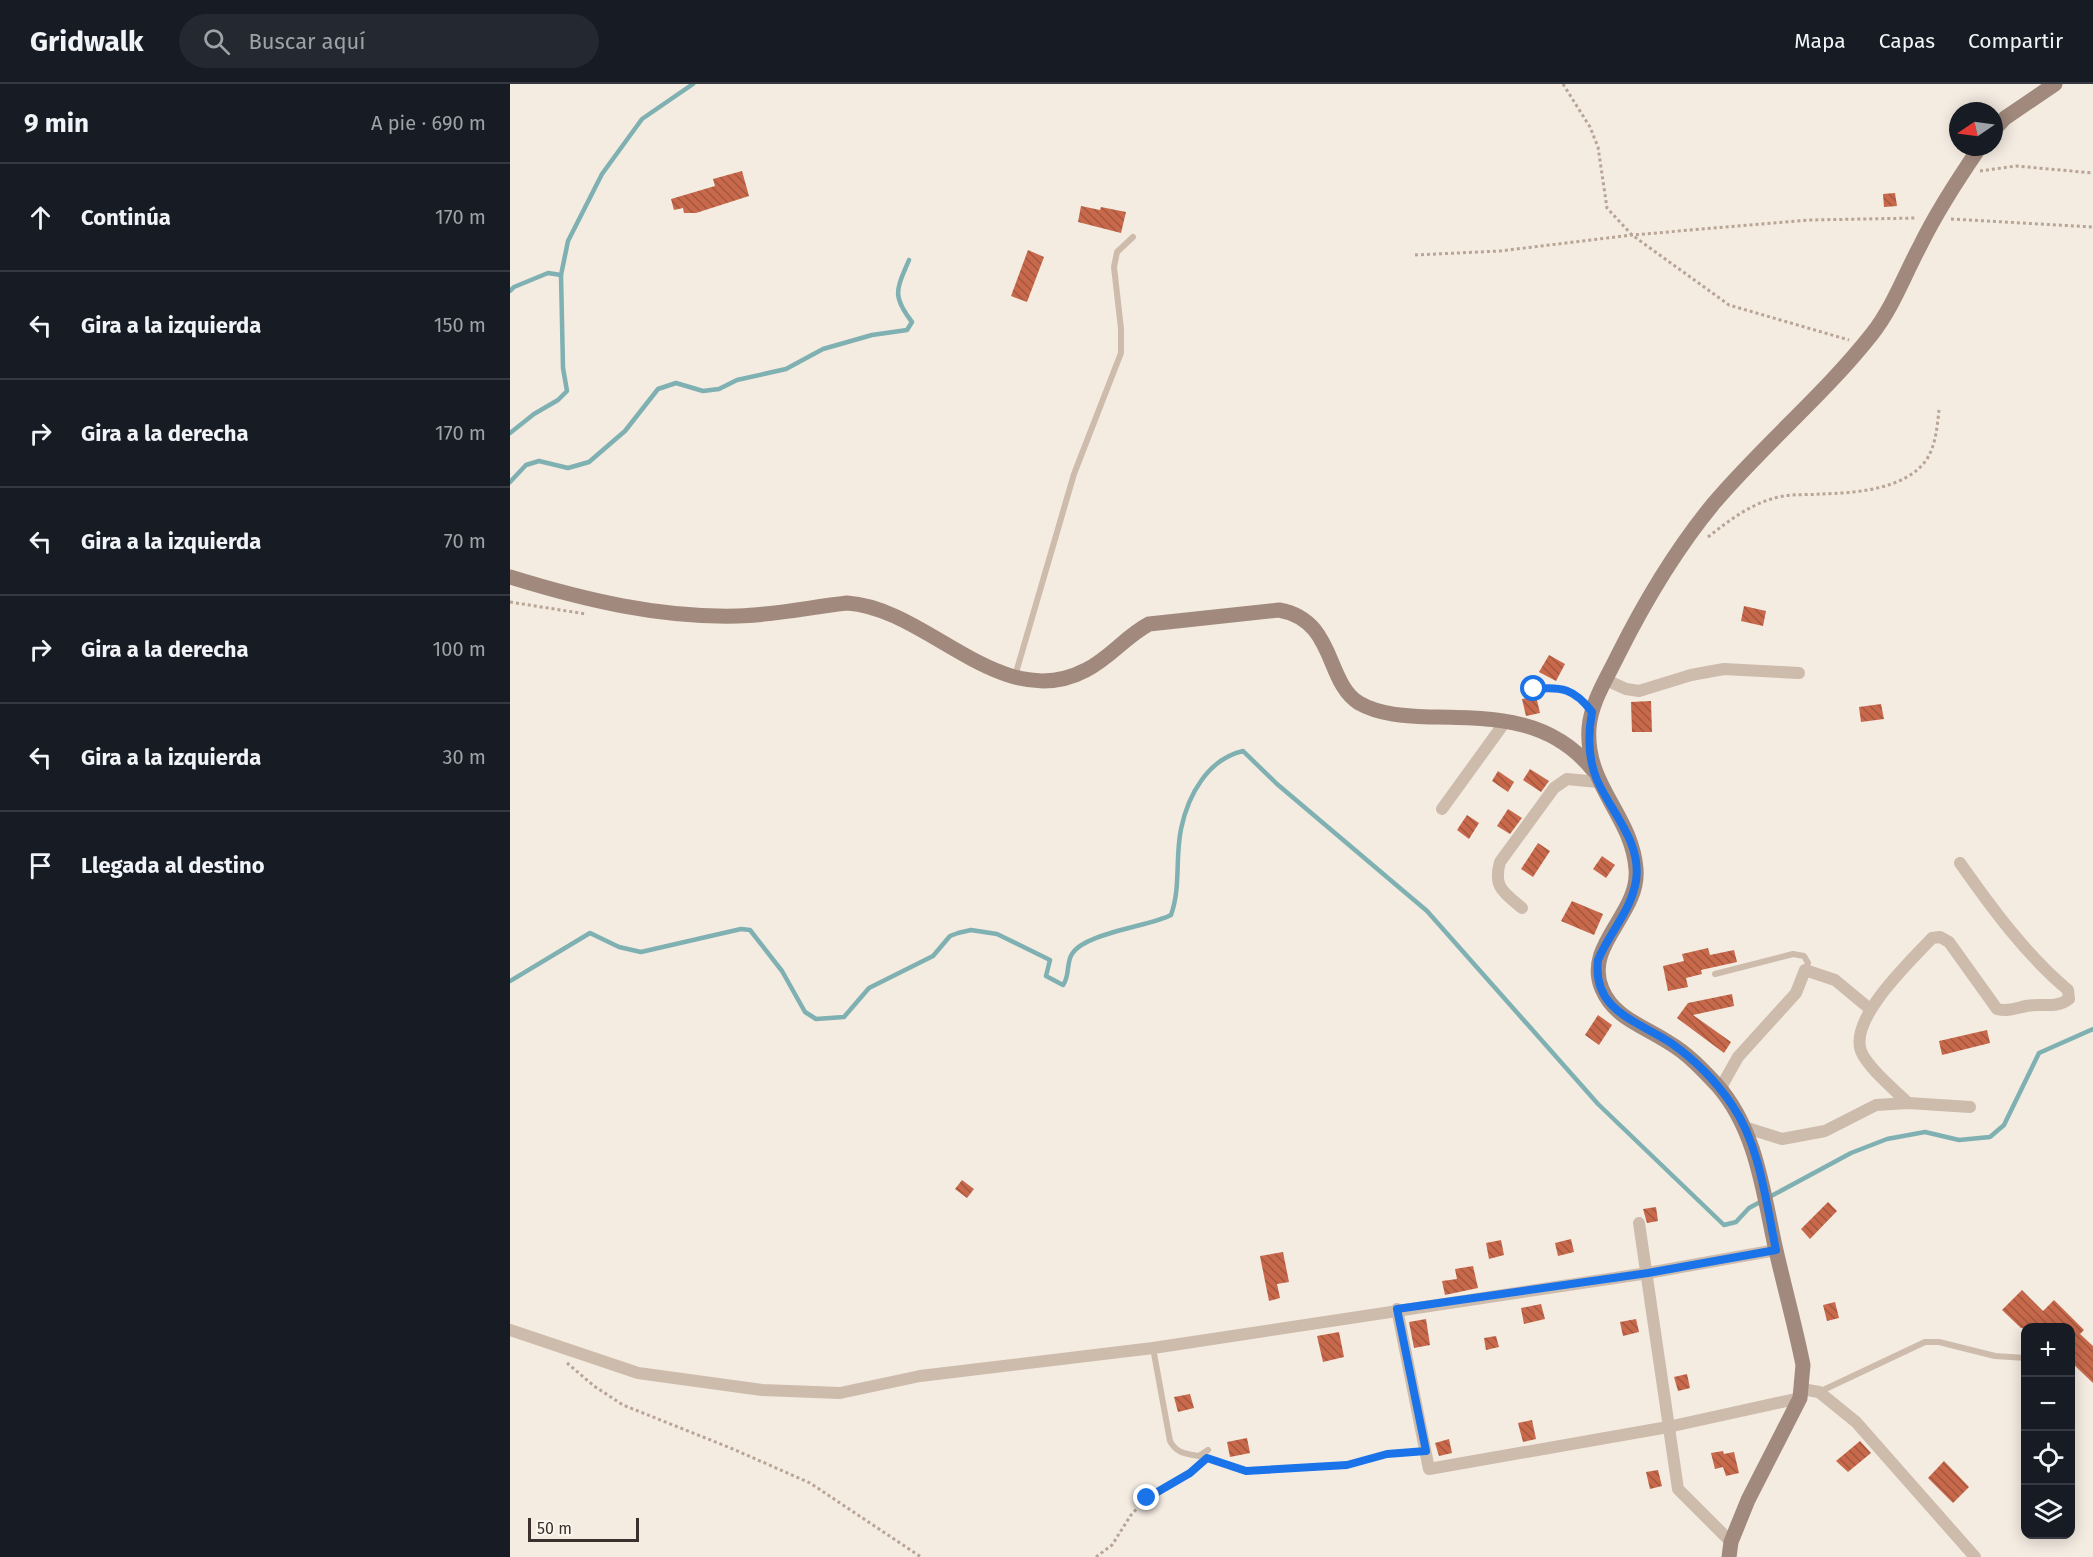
<!DOCTYPE html>
<html lang="es">
<head>
<meta charset="utf-8">
<style>
  :root { --surface:#171b24; --page:#242831; --text:#f1f3f6; --muted:#9ea1a6; --line:#363941 }
  body { margin:0; font-family:"Fira Sans",sans-serif; background:var(--page); color:var(--text) }
  .controls { position:absolute; right:18px; bottom:18px; display:grid; overflow:hidden; border-radius:12px; box-shadow:0 3px 15px #0003 }
  .controls button { width:54px; height:54px; display:grid; place-items:center; padding:0; border:0; border-bottom:2px solid var(--line); background:var(--surface); color:var(--text); font:30px sans-serif }
  .compass { position:absolute; left:1439px; top:18px; width:54px; height:54px; border-radius:50%; background:var(--surface); box-shadow:0 3px 15px #0003; rotate:257deg }
  .scale { position:absolute; left:18px; bottom:15px; width:111px; box-sizing:border-box; padding-left:6px; border:3px solid #3b302b; border-top:0; font-size:16px; line-height:21px; white-space:nowrap; color:#3b302b; -webkit-text-stroke:4px #fbf5ee; paint-order:stroke }
  .stop { position:absolute; width:18px; height:18px; margin:-14px; border:4px solid #1a73e8; border-radius:50%; background:#fff }
  .stop.end { background:#1a73e8; border-color:#fff; box-shadow:0 2px 6px #0008 }
  .list { margin:0; padding:0; list-style:none }
  h2 { display:flex; justify-content:space-between; align-items:center; height:78px; margin:0; padding:0 24px; font-size:26px }
  h2 small { font-size:20px; font-weight:400; color:var(--muted) }
  .list li { display:grid; grid-template-columns:39px 1fr auto; gap:18px; align-items:center; box-sizing:border-box; height:108px; padding:0 24px; border-top:2px solid var(--line) }
  .list b { display:block; font-size:22px; white-space:nowrap }
  .list em { font-size:20px; font-style:normal; color:var(--muted) }
  .icon { flex:none; width:33px; height:33px; fill:none; stroke:currentColor; stroke-width:2; stroke-linecap:round; stroke-linejoin:round }
  .map { position:relative; flex:none; width:1583px; height:1473px; overflow:hidden }
  header { display:flex; align-items:center; gap:36px; box-sizing:border-box; height:84px; padding:0 30px; background:var(--surface); border-bottom:2px solid var(--line) }
  header strong { font-size:28px }
  nav { display:flex; gap:33px; margin-inline-start:auto; font-size:21px }
  .search { width:420px; height:54px; background:var(--page); display:flex; align-items:center; gap:15px; box-sizing:border-box; padding:0 21px; border-radius:33px; color:var(--muted); font-size:22px }
  main { display:flex }
  aside { flex:1; background:var(--surface) }
  .map>svg:first-child { display:block }
  .lines { fill:none; stroke-linecap:round; stroke-linejoin:round }
  .stream { stroke:#7fb0b2; stroke-width:4.5 }
  .building { fill:url(#building-back-hatch) }
  .path { stroke:#b9a596; stroke-width:3; stroke-dasharray:3 3; stroke-linecap:butt }
  .lane { stroke:#cdbbac; stroke-width:6 }
  .street { stroke:#cdbbac; stroke-width:12 }
  .secondary { stroke:#a18a7d; stroke-width:15 }
  .route { stroke:#1a73e8; stroke-width:8 }
</style>
</head>
<body>
<header>
<strong>Gridwalk</strong>
<div class="search"><svg class="icon" aria-label="search" viewBox="0 0 24 24"><circle cx="10" cy="10" r="6"/><path d="M15 15l6 6"/></svg>Buscar aquí</div>
<nav><a>Mapa</a><a>Capas</a><a>Compartir</a></nav>
</header>
<main>
<aside>
<h2>9 min<small>A pie · 690 m</small></h2>
<ul class="list">
<li><svg class="icon" aria-label="ahead" viewBox="0 0 24 24"><path d="M12 20V5M6 11l6-6 6 6"/></svg><div><b>Continúa</b></div><em>170 m</em></li>
<li><svg class="icon" aria-label="left" viewBox="0 0 24 24"><path d="M17 20v-9H6M10 6l-5 5 5 5"/></svg><div><b>Gira a la izquierda</b></div><em>150 m</em></li>
<li><svg class="icon" aria-label="right" viewBox="0 0 24 24"><path d="M7 20v-9h11M14 6l5 5-5 5"/></svg><div><b>Gira a la derecha</b></div><em>170 m</em></li>
<li><svg class="icon" aria-label="left" viewBox="0 0 24 24"><path d="M17 20v-9H6M10 6l-5 5 5 5"/></svg><div><b>Gira a la izquierda</b></div><em>70 m</em></li>
<li><svg class="icon" aria-label="right" viewBox="0 0 24 24"><path d="M7 20v-9h11M14 6l5 5-5 5"/></svg><div><b>Gira a la derecha</b></div><em>100 m</em></li>
<li><svg class="icon" aria-label="left" viewBox="0 0 24 24"><path d="M17 20v-9H6M10 6l-5 5 5 5"/></svg><div><b>Gira a la izquierda</b></div><em>30 m</em></li>
<li><svg class="icon" aria-label="arrive" viewBox="0 0 24 24"><path d="M6 21V4h12l-3 4 3 4H6"/></svg><div><b>Llegada al destino</b></div></li>
</ul>
</aside>
<div class="map">
<svg width="1583" height="1473" viewBox="0 0 1583 1473">
  <defs>
    <pattern id="building-back-hatch" width="6" height="6" patternUnits="userSpaceOnUse" patternTransform="scale(1.5)"><rect width="6" height="6" fill="#c8694b"/><path d="M-1 5l2 2M0 0l6 6M5-1l2 2" fill="none" stroke="#a4573f"/></pattern>
  </defs>
  <rect width="100%" height="100%" fill="#f4ebe1"/>
  <g class="lines">
    <!-- stream -->
    <g class="stream">
      <path d="M0,207l4,-4 34,-14 13,2"/>
      <path d="M0,349l24,-19 24,-14 9,-9 -4,-23 -2,-93 7,-34 34,-67 40,-55 51,-35"/>
      <path d="M0,398l16,-17 13,-4 29,7 21,-6 36,-31 33,-42 18,-6 27,8 16,-2 18,-9 49,-11 37,-20 49,-14 35,-5 5,-8c-21,-27 -15,-33 -3,-62"/>
      <path d="M0,897l80,-48 29,14 22,5 100,-23 9,1 32,41 23,41 11,7 28,-2 25,-29 64,-32 17,-20 8,-3 13,-3 26,4 53,26 -4,16 17,9c7,-9 3,-22 9,-31 12,-21 79,-28 99,-39 10,-28 4,-57 10,-86 7,-34 27,-70 62,-78l34,33 150,127 171,193 126,121 12,-3 13,-14 102,-55 36,-14 38,-7 34,8 31,-3 14,-12 35,-72 54,-24"/>
    </g>
  </g>
  <!-- building -->
  <g class="building">
    <path d="M232,87l7,25 -53,17h-12l-1,-5 -9,2 -3,-11 44,-13 -2,-7z"/>
    <path d="M1385,109l2,13 -13,1 -1,-13z"/>
    <path d="M571,122l19,4 1,-3 25,5 -5,21 -43,-11z"/>
    <path d="M518,166l16,7 -17,45 -16,-6z"/>
    <path d="M1234,522l22,5 -3,15 -22,-5z"/>
    <path d="M1039,571l16,9 -9,17 -17,-9z"/>
    <path d="M1026,612l4,17 -14,3 -4,-17z"/>
    <path d="M1141,617l1,31h-20l-1,-30z"/>
    <path d="M1371,620l3,15 -23,3 -2,-15z"/>
    <path d="M1020,685l19,12 -8,11 -18,-12z"/>
    <path d="M988,687l16,11 -6,10 -16,-11z"/>
    <path d="M998,725l14,9 -12,16 -13,-8z"/>
    <path d="M957,731l12,8 -10,16 -12,-9z"/>
    <path d="M1028,759l12,8 -17,26 -12,-8z"/>
    <path d="M1092,772l13,9 -9,13 -13,-9z"/>
    <path d="M1062,817l31,13 -9,21 -33,-14z"/>
    <path d="M1198,864l2,7 24,-5 3,12 -36,8 1,4 -16,4 2,9 -20,4 -5,-25 21,-5 -2,-7z"/>
    <path d="M1222,910l2,12 -41,9 38,27 -7,11 -47,-35 11,-15z"/>
    <path d="M1088,931l14,10 -13,20 -14,-10z"/>
    <path d="M1477,946l3,13 -48,12 -3,-14z"/>
    <path d="M452,1096l12,9 -7,9 -12,-9z"/>
    <path d="M1318,1118l9,9 -27,28 -9,-10z"/>
    <path d="M1146,1123l2,14 -11,2 -4,-14z"/>
    <path d="M1061,1155l3,13 -16,4 -3,-13z"/>
    <path d="M991,1156l3,15 -15,4 -3,-16z"/>
    <path d="M773,1168l6,30 -12,2 3,14 -11,3 -9,-45z"/>
    <path d="M963,1182l5,22 -33,7 -3,-14 15,-2 -2,-10z"/>
    <path d="M1512,1206l21,21 11,-11 30,30 -4,4 13,12v37l-23,-22v-33h-49l-19,-18z"/>
    <path d="M1325,1218l4,16 -12,3 -4,-16z"/>
    <path d="M1031,1220l4,15 -21,5 -3,-16z"/>
    <path d="M916,1235l4,26 -16,3 -5,-26z"/>
    <path d="M1126,1235l3,13 -16,4 -3,-14z"/>
    <path d="M829,1248l5,25 -21,5 -6,-26z"/>
    <path d="M986,1252l3,11 -13,3 -2,-12z"/>
    <path d="M1177,1290l3,14 -12,3 -4,-14z"/>
    <path d="M680,1310l4,14 -16,4 -4,-15z"/>
    <path d="M1022,1336l4,19 -13,3 -5,-19z"/>
    <path d="M737,1354l3,15 -20,4 -3,-15z"/>
    <path d="M939,1355l3,14 -13,3 -4,-13z"/>
    <path d="M1350,1357l11,12 -23,19 -12,-11z"/>
    <path d="M1213,1367l1,3 10,-2 5,21 -13,3 -3,-9 -8,2 -4,-16z"/>
    <path d="M1434,1377l25,26 -16,16 -25,-25z"/>
    <path d="M1148,1386l4,16 -12,3 -4,-17z"/>
  </g>
  <g class="lines">
    <!-- path -->
    <g class="path">
      <path d="M1053,0l27,43 8,20 9,61 25,27 97,70 120,35"/>
      <path d="M1470,87l36,-5 77,7"/>
      <path d="M1441,135l142,8"/>
      <path d="M905,171l85,-4 132,-16 177,-15 108,-2"/>
      <path d="M1198,453c23,-18 46,-36 76,-41 12,-2 25,-1 37,-2 33,-1 85,-4 106,-35 9,-15 10,-32 12,-49"/>
      <path d="M0,518l76,12"/>
      <path d="M57,1279l27,23 29,19 110,44 77,34 111,74"/>
      <path d="M703,1376l33,11 101,-6 40,-11 25,-3"/>
      <path d="M586,1473l16,-12 19,-30 16,-17 14,-7 37,-25"/>
    </g>
    <!-- lane -->
    <g class="lane">
      <path d="M505,592l59,-202 47,-121v-24l-7,-62 3,-15 16,-15"/>
      <path d="M1024,605c26,-3 41,0 57,22"/>
      <path d="M1205,890l78,-20 11,2 4,7 -3,7"/>
      <path d="M643,1264l17,93c6,12 16,13 29,15l9,-6"/>
      <path d="M1309,1308l106,-50h14l56,14 31,2"/>
    </g>
    <!-- street -->
    <g class="street">
      <path d="M1096,596l20,9 13,2 52,-16 33,-6 75,4"/>
      <path d="M932,725l63,-87"/>
      <path d="M1012,824c-19,-16 -29,-21 -22,-46l54,-74 13,-9 31,3"/>
      <path d="M1210,1005l18,-32 58,-64 9,-23 30,10 35,29"/>
      <path d="M1398,1019c-13,-13 -41,-36 -47,-52 -12,-33 50,-90 71,-113l8,-1 9,5 48,67c11,3 19,-1 29,-3 16,-3 30,3 43,-7l-1,-9c-42,-35 -77,-83 -108,-127"/>
      <path d="M1234,1043l38,12 43,-8 51,-26 32,-2 62,4"/>
      <path d="M1129,1139l39,266 53,53"/>
      <path d="M887,1225l32,160 239,-42 132,-29"/>
      <path d="M0,1246l128,43 124,17 78,3 80,-17 233,-28 495,-75 128,-23"/>
      <path d="M1292,1305l17,3 37,30 119,135"/>
    </g>
    <!-- secondary -->
    <g class="secondary">
      <path d="M1484,46l11,-12 50,-34"/>
      <path d="M0,493c74,23 150,41 228,39 37,-1 73,-9 109,-13 81,5 154,112 239,67 24,-12 40,-34 63,-46l130,-14c57,10 46,72 80,93 21,12 47,13 71,14 63,1 120,0 163,53"/>
      <path d="M1219,1473l2,-15 17,-42 52,-102 3,-33c-8,-40 -19,-79 -28,-119 -12,-55 -19,-117 -58,-161 -15,-16 -30,-32 -49,-43 -24,-16 -54,-24 -66,-53 -19,-44 38,-75 34,-120 -4,-54 -51,-83 -47,-141 2,-26 18,-50 29,-73 27,-54 58,-106 96,-152 50,-59 110,-108 158,-169 21,-27 32,-58 48,-88 17,-35 38,-67 60,-99"/>
    </g>
  </g>
  <g class="lines">
    <!-- route -->
    <path class="route" d="M637,1414l43,-25 17,-15 39,13 101,-6 40,-11 39,-3 -29,-142 251,-36 128,-23c-10,-47 -16,-105 -44,-145 -16,-24 -37,-45 -61,-62 -33,-22 -79,-32 -73,-83 11,-27 33,-49 38,-79 6,-39 -25,-69 -39,-101 -9,-21 -9,-46 -5,-68 -17,-23 -31,-26 -58,-23"/>
  </g>
</svg>
<div class="controls">
<button>+</button>
<button>−</button>
<button><svg class="icon" aria-label="locate" viewBox="0 0 24 24"><circle cx="12" cy="12" r="6"/><path d="M12 2v4M12 18v4M2 12h4M18 12h4"/></svg></button>
<button><svg class="icon" aria-label="layers" viewBox="0 0 24 24"><path d="M12 4l9 5-9 5-9-5zM3 14l9 5 9-5"/></svg></button>
</div>
<svg class="compass" viewBox="-18 -18 36 36"><path d="M0-13l5 13h-10z" fill="#e53935"/><path d="M0 13l5-13h-10z" fill="#9ea1a6"/></svg>
<div class="scale">50 m</div>
<div class="stop" style="left:1024px;top:605px"></div>
<div class="stop end" style="left:637px;top:1414px"></div>
</div>
</main>
</body>
</html>
